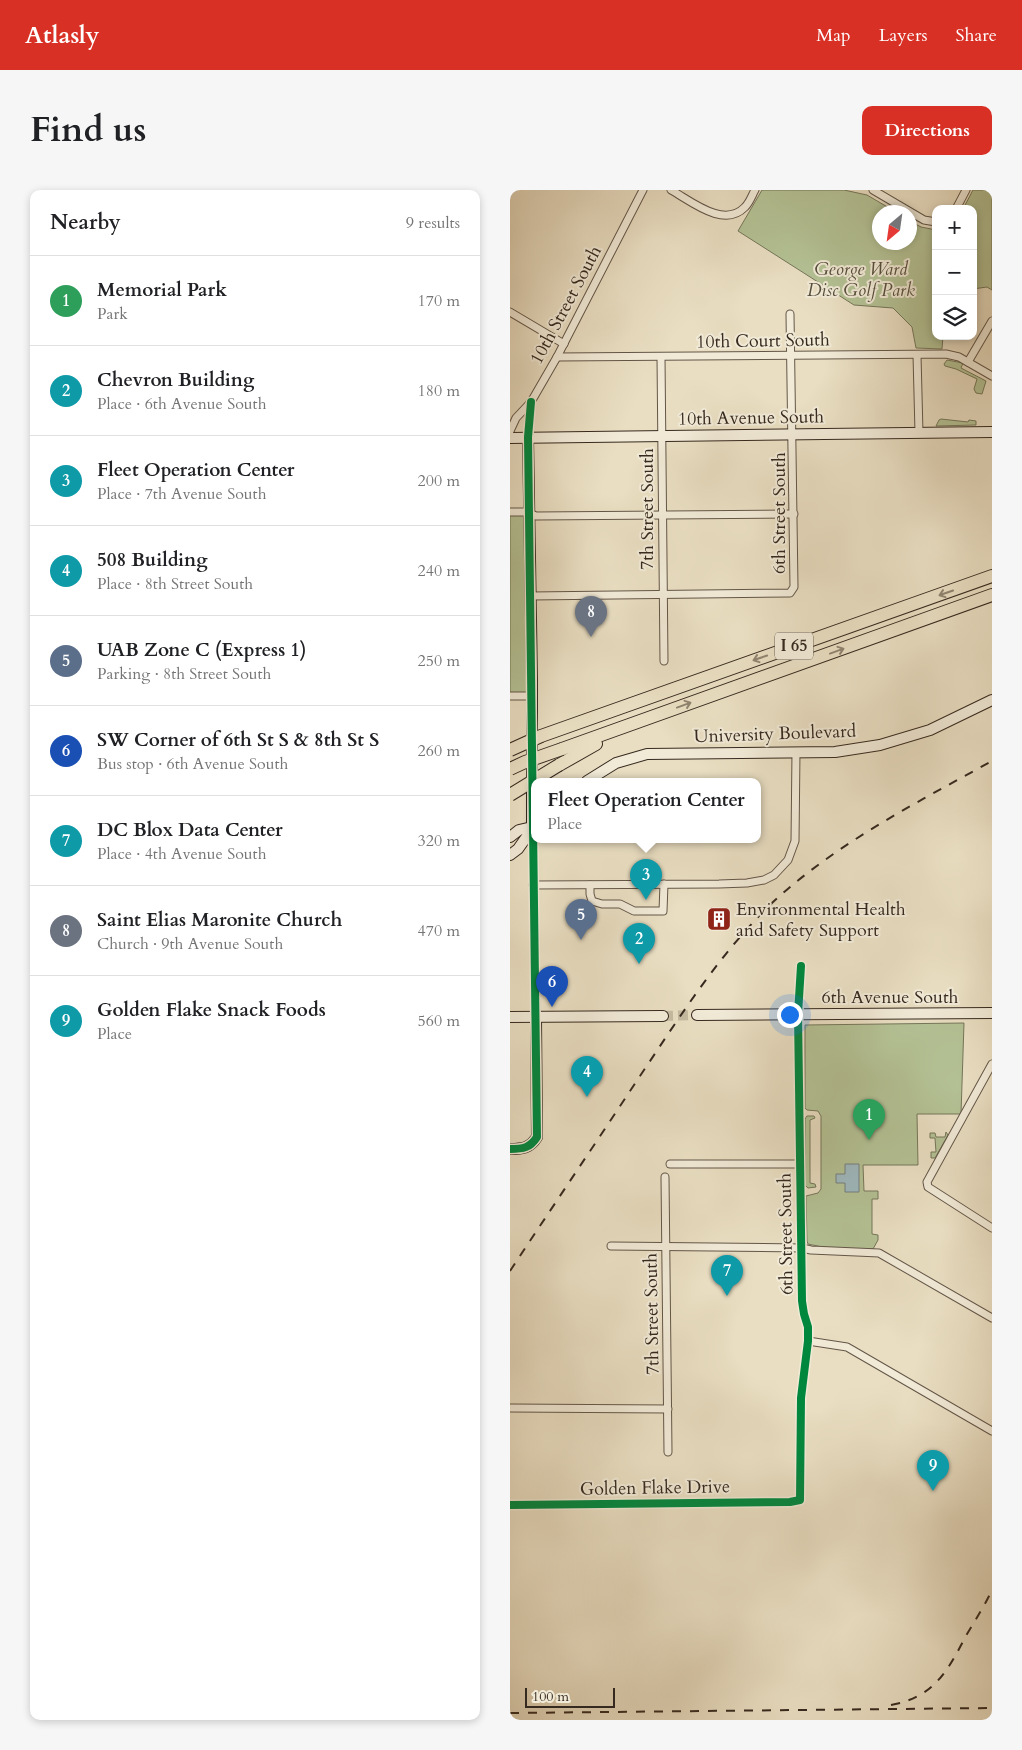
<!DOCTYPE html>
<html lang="en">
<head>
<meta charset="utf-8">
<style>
  :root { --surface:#fff; --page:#f6f6f6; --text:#202124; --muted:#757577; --line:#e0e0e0; --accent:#d93025 }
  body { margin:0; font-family:Cardo,serif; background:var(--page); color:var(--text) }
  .controls { position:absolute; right:15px; top:15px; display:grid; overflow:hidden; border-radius:10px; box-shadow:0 2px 8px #0003 }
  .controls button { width:45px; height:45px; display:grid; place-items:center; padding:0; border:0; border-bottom:1px solid var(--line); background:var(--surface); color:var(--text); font:25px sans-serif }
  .compass { position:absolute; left:362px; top:15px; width:45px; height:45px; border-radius:50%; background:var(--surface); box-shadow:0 2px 8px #0003; rotate:209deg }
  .scale { position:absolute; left:15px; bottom:12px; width:90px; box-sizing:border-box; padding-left:5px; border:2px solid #36291f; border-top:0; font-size:14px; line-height:18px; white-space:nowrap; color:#36291f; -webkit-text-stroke:4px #f1ead7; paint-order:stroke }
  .you { position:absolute; left:279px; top:824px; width:18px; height:18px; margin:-12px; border:4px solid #fff; border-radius:50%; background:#1a73e8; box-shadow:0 0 0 8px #1a73e833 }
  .badge { display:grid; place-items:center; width:32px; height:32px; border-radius:50%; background:var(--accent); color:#fff; font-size:16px; font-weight:700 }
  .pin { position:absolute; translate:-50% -41px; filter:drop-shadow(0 1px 2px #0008) }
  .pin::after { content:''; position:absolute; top:26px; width:18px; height:15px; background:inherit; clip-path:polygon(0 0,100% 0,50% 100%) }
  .popup { position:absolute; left:21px; top:588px; width:230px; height:65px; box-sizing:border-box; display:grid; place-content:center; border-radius:10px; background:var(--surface); filter:drop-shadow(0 1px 4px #0005); font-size:16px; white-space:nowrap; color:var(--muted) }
  .popup b { font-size:19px; color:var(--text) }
  .popup::after { content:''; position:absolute; left:50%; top:100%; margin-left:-10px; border:10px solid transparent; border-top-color:var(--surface) }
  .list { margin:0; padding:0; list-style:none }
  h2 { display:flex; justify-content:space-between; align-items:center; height:65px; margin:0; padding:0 20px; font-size:21px }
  h2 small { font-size:16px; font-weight:400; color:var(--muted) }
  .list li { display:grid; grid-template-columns:32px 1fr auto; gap:15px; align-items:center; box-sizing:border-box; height:90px; padding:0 20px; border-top:1px solid var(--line) }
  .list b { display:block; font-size:19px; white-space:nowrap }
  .list p { margin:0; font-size:16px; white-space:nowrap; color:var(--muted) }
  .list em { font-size:16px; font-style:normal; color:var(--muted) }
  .icon { flex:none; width:28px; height:28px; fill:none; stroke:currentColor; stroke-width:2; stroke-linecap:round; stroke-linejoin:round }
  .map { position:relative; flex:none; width:482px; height:1530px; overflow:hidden; border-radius:10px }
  header { display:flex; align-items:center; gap:30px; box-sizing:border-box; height:70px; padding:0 25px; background:var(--accent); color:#fff }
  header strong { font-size:24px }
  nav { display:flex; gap:28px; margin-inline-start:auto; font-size:18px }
  .intro { display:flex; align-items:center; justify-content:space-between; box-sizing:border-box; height:120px; padding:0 30px }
  h1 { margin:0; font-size:35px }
  .button { padding:12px 22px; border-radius:10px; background:var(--accent); color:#fff; font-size:18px; font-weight:700 }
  main { display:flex; gap:30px; padding:0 30px }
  aside { flex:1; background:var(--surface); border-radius:10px; box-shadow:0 2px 8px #0003 }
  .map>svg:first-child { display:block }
  .green { fill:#b4c295; stroke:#75765a }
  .water { fill:#9eb9bf; stroke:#747f7f }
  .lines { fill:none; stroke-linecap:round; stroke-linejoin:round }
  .secondary-tunnel { stroke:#c5baa1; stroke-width:10; stroke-dasharray:10 5; stroke-linecap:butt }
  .street-casing { stroke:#635648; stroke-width:9 }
  .secondary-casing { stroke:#36291f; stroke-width:12 }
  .highway-casing { stroke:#36291f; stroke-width:14 }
  .street { stroke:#f1ead7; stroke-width:7 }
  .secondary { stroke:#f1ead7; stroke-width:10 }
  .highway { stroke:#e9dec2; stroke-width:12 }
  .rail { stroke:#36291f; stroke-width:2; stroke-dasharray:9 9; stroke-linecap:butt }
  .highway-bridge-casing { stroke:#36291f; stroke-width:14; stroke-linecap:butt }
  .highway-bridge { stroke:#e9dec2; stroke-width:12 }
  .cycleway-casing { stroke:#f1ead7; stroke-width:11 }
  .cycleway { stroke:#00873e; stroke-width:8 }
  .oneway { stroke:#908470 }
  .labels { text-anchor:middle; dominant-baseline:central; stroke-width:4; stroke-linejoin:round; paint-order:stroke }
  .shield { fill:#f1ead7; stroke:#6e6356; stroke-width:1 }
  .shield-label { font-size:16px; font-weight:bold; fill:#36291f }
  .park-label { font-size:18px; font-style:italic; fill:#564f3c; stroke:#f1ead7 }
  .street-label { font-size:18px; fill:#36291f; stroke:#f1ead7 }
  .poi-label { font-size:18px; fill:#36291f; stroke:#f1ead7; text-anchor:start }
</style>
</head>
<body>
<header>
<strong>Atlasly</strong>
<nav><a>Map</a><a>Layers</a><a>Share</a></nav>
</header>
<div class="intro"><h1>Find us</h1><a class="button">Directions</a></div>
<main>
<aside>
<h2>Nearby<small>9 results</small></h2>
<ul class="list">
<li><span class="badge" style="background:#2e9e5b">1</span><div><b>Memorial Park</b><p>Park</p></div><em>170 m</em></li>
<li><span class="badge" style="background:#0f9aa8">2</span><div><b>Chevron Building</b><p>Place · 6th Avenue South</p></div><em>180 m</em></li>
<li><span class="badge" style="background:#0f9aa8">3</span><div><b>Fleet Operation Center</b><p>Place · 7th Avenue South</p></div><em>200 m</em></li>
<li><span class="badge" style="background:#0f9aa8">4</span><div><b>508 Building</b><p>Place · 8th Street South</p></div><em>240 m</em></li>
<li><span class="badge" style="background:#5c6f8a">5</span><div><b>UAB Zone C (Express 1)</b><p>Parking · 8th Street South</p></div><em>250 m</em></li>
<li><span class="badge" style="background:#1a4fb4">6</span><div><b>SW Corner of 6th St S &amp; 8th St S</b><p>Bus stop · 6th Avenue South</p></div><em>260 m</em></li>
<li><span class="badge" style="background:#0f9aa8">7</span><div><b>DC Blox Data Center</b><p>Place · 4th Avenue South</p></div><em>320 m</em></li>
<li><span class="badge" style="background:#6b7280">8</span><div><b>Saint Elias Maronite Church</b><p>Church · 9th Avenue South</p></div><em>470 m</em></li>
<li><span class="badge" style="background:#0f9aa8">9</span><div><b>Golden Flake Snack Foods</b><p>Place</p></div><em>560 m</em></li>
</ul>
</aside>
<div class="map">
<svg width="482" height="1530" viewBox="0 0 482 1530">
  <rect width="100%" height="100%" fill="#e9dec2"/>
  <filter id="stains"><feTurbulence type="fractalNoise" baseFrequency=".004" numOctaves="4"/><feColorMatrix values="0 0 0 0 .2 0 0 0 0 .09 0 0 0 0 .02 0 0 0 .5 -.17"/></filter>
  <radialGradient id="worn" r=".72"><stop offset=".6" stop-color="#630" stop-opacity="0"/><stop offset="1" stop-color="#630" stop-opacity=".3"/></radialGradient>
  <!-- green -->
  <g class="green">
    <path d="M252,0h82l23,5 29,17h-16v30h30v-21l11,6 15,3v106h7l-1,13 -26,-1 -4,-21 -19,-19 -39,-3 -116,-74z"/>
    <path d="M463,0h19v100l-5,-3 -14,2v-80h-10z"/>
    <path d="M437,170l16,3 -2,5 25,13 -4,13 -6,-1 -2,-4 3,-10 -21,-10 -11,-3 -1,-2z"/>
    <path d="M431,229l27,3 1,-2 7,1v4l-40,1 3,-6z"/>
    <path d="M0,322l20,1 2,183h-22z"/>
    <path d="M454,833l-3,91h-44l1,51h-55l1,26h14v8h-6v35l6,1v5l-5,9h-3l-43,-1 -19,-4 -1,-3 -1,-45 12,-3 3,-4v-73l-3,-5 -11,-1 -2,-2v-83z"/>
    <path d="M297,926h7l1,2 -5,2v63l5,1 1,3 -8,1 -3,-3v-66z"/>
    <path d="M436,942l2,3 -13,23h-4v-6h5l-1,-14h-5v-5h5l1,4h9z"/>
  </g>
  <!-- water -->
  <path class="water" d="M335,974h14v28h-14v-9h-9v-9h9z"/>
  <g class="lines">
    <!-- secondary-tunnel -->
    <path class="secondary-tunnel" d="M153,826l34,-1"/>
    <defs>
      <g id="street">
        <path d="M161,0c20,11 53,39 74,17 5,-5 7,-12 10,-17"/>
        <path d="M363,0l51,30 12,2"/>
        <path d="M446,19l10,-19"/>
        <path d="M0,122l54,32"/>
        <path d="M407,165l2,78"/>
        <path d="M47,167l389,-3 13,3 33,19"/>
        <path d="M151,167l3,304"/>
        <path d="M458,172l24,-41"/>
        <path d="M0,241l6,-13 15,-16 26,-45 86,-167"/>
        <path d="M18,247l2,-35"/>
        <path d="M0,322h16l10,4 258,-2"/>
        <path d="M21,406l259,-3 4,-6 -4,-273"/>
        <path d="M0,506h22"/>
        <path d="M23,640l3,187"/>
        <path d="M23,695l186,-1 28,-1 17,-3 10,-5 14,-15 7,-19 1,-89"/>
        <path d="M80,695v9l2,7 10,3h18l14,7h29l1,-27"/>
        <path d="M482,874l-65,118 1,5 64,41"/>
        <path d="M160,974h130"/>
        <path d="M155,987l3,275"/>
        <path d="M101,1056l191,2 9,2 68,3 113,65"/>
        <path d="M298,1151l39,6 145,84"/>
        <path d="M0,1218l158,1"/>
        <path d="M0,1315l280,-3 10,-2 1,-102 7,-57v-14l-4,-13 -2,-13 -4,-287 3,-48"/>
      </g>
      <g id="secondary">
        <path d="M18,247l4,242v148"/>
        <path d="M0,248l482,-6"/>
        <path d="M77,591l29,-18 31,-9 188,-2 45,-7 50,-15 62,-30"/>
        <path d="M0,647l9,-7 13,-3"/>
        <path d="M0,665l8,-6 17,-24"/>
        <path d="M187,825l295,-2"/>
        <path d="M0,827l153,-1"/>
        <path d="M0,959c13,0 20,-1 27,-12l-1,-120"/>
      </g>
      <g id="highway">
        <path d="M31,546l451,-160"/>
        <path d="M52,559l430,-154"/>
        <path d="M49,575l37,-21"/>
      </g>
    </defs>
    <!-- street casing -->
    <use href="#street" class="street-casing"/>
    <!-- secondary casing -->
    <use href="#secondary" class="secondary-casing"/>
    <!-- highway casing -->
    <use href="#highway" class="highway-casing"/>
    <!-- street -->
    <use href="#street" class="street"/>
    <!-- secondary -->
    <use href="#secondary" class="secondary"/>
    <!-- highway -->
    <use href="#highway" class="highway"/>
    <!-- rail -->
    <g class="rail">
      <path d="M0,1081c43,-65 87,-130 130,-195 41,-61 80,-123 133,-174 64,-59 143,-99 219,-141"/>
      <path d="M381,1515c44,-8 57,-35 76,-71 9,-15 18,-29 25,-44"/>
      <path d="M0,1523l482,-5"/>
    </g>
    <defs>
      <g id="highway-bridge">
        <path d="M0,560l31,-14"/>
        <path d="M0,579l15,-7 37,-13"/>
        <path d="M0,605l49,-30"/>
      </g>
    </defs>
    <!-- highway-bridge casing -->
    <use href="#highway-bridge" class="highway-bridge-casing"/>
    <!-- highway-bridge -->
    <use href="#highway-bridge" class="highway-bridge"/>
    <defs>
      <g id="cycleway">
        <path d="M0,959c13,0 20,-1 27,-12l-9,-700 3,-35"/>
        <path d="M0,1315l280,-3 10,-2 1,-102 7,-57v-14l-4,-13 -2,-13 -4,-287 3,-48"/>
      </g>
    </defs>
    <!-- cycleway casing -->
    <use href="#cycleway" class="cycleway-casing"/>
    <!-- cycleway -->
    <use href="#cycleway" class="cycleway"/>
  </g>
  <!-- one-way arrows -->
  <defs><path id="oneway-shaft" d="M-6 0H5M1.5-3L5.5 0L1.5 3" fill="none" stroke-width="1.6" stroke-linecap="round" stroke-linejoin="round" transform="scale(1.25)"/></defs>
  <g class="oneway">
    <use href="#oneway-shaft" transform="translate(436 403) rotate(161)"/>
    <use href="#oneway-shaft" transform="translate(327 461) rotate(-20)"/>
    <use href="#oneway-shaft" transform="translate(250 468) rotate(161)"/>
    <use href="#oneway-shaft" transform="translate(174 515) rotate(-20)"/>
  </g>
  <!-- icons -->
  <defs>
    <symbol id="building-square" viewBox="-11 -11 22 22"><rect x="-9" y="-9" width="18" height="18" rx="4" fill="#8f2418" stroke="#f1ead7"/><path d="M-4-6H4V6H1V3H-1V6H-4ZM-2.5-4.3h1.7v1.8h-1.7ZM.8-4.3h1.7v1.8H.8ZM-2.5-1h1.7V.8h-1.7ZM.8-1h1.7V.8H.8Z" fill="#fff"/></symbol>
  </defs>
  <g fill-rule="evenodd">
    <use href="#building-square" x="195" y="715" width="28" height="28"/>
  </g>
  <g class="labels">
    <!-- shield labels -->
    <rect class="shield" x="265" y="442.5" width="38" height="27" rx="4"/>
    <g class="shield-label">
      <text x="284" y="456">I 65</text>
    </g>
    <!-- park labels -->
    <g class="park-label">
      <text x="351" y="79">George Ward<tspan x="351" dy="21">Disc Golf Park</tspan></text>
    </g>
    <!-- street labels -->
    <g class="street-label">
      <text transform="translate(56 115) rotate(-62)">10th Street South</text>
      <text transform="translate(253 151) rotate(-1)">10th Court South</text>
      <text transform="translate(241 228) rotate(-1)">10th Avenue South</text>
      <text transform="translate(137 319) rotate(-90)">7th Street South</text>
      <text transform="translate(269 323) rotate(-90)">6th Street South</text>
      <text transform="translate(265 544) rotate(-2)">University Boulevard</text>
      <text x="380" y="807">6th Avenue South</text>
      <text transform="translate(276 1044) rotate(-91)">6th Street South</text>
      <text transform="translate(142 1124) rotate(-91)">7th Street South</text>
      <text transform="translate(145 1298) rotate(-1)">Golden Flake Drive</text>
    </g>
    <!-- poi labels -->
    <g class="poi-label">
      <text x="226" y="719">Environmental Health<tspan x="226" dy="21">and Safety Support</tspan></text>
    </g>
  </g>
  <rect width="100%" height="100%" filter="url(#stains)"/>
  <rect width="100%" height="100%" fill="url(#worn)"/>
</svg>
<div class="controls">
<button>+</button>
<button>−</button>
<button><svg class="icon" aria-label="layers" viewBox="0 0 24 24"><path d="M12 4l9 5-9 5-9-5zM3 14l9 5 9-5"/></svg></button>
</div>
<svg class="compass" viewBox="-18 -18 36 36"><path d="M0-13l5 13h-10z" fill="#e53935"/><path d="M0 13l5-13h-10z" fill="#757577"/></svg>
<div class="scale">100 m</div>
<div class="you"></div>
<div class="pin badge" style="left:359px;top:950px;background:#2e9e5b">1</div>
<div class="pin badge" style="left:129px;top:774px;background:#0f9aa8">2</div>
<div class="pin badge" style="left:136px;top:710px;background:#0f9aa8">3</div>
<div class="popup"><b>Fleet Operation Center</b>Place</div>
<div class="pin badge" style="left:77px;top:907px;background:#0f9aa8">4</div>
<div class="pin badge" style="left:71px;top:750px;background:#5c6f8a">5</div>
<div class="pin badge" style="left:42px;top:817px;background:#1a4fb4">6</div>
<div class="pin badge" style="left:217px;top:1106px;background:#0f9aa8">7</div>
<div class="pin badge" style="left:81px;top:447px;background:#6b7280">8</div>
<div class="pin badge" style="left:423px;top:1301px;background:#0f9aa8">9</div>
</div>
</main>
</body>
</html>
